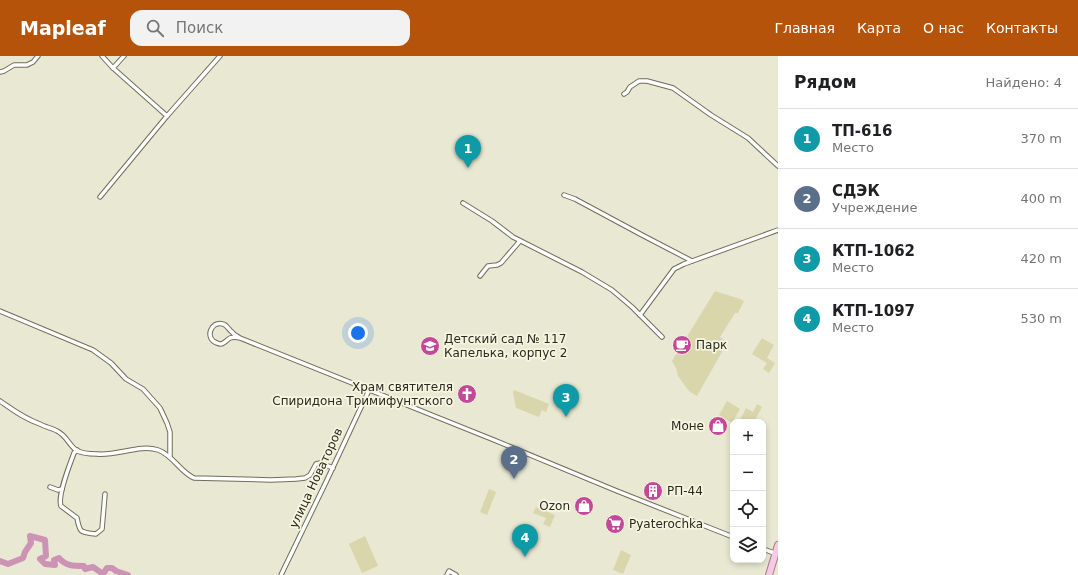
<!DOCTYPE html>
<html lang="ru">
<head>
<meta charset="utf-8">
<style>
  :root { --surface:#fff; --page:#f2f2f2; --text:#202124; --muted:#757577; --line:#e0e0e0; --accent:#b45309 }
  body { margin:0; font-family:"DejaVu Sans",sans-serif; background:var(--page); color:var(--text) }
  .controls { position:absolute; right:12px; bottom:12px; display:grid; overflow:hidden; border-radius:8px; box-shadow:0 2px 6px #0003 }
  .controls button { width:36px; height:36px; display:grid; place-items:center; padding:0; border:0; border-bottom:1px solid var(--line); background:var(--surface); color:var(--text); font:20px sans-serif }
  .you { position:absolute; left:358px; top:277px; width:14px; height:14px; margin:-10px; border:3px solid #fff; border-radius:50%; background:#1a73e8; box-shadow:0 0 0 6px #1a73e833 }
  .badge { display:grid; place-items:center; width:26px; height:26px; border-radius:50%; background:var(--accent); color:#fff; font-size:13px; font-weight:700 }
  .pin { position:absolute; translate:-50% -33px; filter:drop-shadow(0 1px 2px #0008) }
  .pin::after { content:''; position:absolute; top:21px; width:14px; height:12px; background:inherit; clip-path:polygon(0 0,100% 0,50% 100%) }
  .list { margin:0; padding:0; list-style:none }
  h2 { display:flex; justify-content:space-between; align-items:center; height:52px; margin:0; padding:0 16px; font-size:17px }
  h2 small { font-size:13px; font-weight:400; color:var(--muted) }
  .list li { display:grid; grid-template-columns:26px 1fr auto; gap:12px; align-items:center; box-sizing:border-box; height:60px; padding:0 16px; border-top:1px solid var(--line) }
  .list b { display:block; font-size:15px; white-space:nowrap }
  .list p { margin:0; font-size:13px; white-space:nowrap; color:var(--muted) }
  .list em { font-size:13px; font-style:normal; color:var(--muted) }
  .icon { flex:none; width:22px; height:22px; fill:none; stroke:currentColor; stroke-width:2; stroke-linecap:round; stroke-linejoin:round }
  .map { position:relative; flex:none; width:778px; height:519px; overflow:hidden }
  header { display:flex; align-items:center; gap:24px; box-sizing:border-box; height:56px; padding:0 20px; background:var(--accent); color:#fff }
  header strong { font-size:19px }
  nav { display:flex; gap:22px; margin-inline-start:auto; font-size:14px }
  .search { width:280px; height:36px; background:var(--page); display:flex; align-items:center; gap:10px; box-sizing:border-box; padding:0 14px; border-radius:12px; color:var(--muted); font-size:15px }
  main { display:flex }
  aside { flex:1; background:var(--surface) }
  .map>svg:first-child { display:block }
  .green { fill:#d9d6ac }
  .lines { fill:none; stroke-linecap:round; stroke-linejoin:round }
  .river { stroke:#cd93b5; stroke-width:6 }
  .minor-casing { stroke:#6f6e5b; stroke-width:5.5 }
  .primary-casing { stroke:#a97c93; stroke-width:8 }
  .minor { stroke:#fff; stroke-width:3.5 }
  .primary { stroke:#f4cbe3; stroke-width:6 }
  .labels { text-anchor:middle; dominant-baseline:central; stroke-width:3.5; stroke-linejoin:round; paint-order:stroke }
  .poi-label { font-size:12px; fill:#2a2921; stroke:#f6f6e0; text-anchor:start }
  .street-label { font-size:12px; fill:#2a2921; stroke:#f6f6e0 }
</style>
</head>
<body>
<header>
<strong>Mapleaf</strong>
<div class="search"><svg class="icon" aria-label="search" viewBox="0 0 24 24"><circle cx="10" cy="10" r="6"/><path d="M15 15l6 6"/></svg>Поиск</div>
<nav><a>Главная</a><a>Карта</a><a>О нас</a><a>Контакты</a></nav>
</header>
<main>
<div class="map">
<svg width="778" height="519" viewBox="0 0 778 519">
  <rect width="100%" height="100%" fill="#e9e8d2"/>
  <!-- green -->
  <g class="green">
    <path d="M715,235c10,4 20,5 29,10l-6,12h-3l-15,24 7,6 -30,53 -8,-5 -11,-15 -2,-8 -4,-7z"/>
    <path d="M762,282l12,7 -7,13 8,5 -6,10 -6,-4 4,-6 -15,-9z"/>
    <path d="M514,334l35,14 -3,8 -4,-2 -3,7 -23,-9 -3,-16z"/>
    <path d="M727,345l13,8 -8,14 -13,-8z"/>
    <path d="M757,348l5,3 -8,15h-15l7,-14 7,4z"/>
    <path d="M489,433l7,3 -9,23 -7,-3z"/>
    <path d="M536,451l19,8 -5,12 -7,-3 3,-6 -13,-5z"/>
    <path d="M365,480l13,30 -16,7 -13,-29z"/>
    <path d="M621,494l10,5 -8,19 -10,-4z"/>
  </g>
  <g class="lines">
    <!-- river -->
    <path class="river" d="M0,505l8,3 15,-6 2,-6 6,-9 -1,-7 15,4 1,16 -6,3 5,5 10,1 -1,-5 5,-2c7,8 14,8 25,8l1,3 8,-2 10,7 4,-6h5l4,3 12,4"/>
    <defs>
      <g id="minor">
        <path d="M102,0l11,12"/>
        <path d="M124,0l-11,12 54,48"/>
        <path d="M0,16l4,-1 10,-6h13l6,-3 5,-6"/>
        <path d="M624,38l3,-2 3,-5 9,-6h8l26,7 38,27 37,23 30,28"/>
        <path d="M564,139l11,4 67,36 50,26"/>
        <path d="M100,141l67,-81 53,-60"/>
        <path d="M463,147l29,18 21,16 69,35 30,18 20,17 30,30"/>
        <path d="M480,220l8,-10 9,-1 4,-2 19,-22"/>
        <path d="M0,255l93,39 18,13 15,16 17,10 17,19 7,15 3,9v25"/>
        <path d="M640,259l34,-46 10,-5 94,-34"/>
        <path d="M240,282c-4,-1 -7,-1 -10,0 -5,3 -7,8 -13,5 -13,-4 -6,-23 6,-19 4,1 6,6 9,8 2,3 5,4 8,6l254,102 123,51 116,46"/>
        <path d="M0,345c13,9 25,18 40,23 5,3 12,4 17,7 9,4 12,14 19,19 6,4 15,4 21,4 20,2 43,-10 61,-4 15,5 22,22 36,28l77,2 25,-1 9,-1 5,-3 6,-11 4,-1 13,5"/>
        <path d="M77,394l-3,3c-4,11 -17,43 -13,53l16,12c3,16 4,14 19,16l6,-5 3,-35"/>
        <path d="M50,431l8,3 4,-1"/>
        <path d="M763,493l14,5"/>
        <path d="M281,519l46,-95 42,-90"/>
        <path d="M447,519l2,-4 7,4"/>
      </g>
      <path id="primary" d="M769,519l9,-30"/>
    </defs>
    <!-- minor casing -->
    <use href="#minor" class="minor-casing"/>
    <!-- primary casing -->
    <use href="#primary" class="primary-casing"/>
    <!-- minor -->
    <use href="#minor" class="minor"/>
    <!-- primary -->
    <use href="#primary" class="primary"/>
  </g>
  <!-- icons -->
  <defs>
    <symbol id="cafe-disc" viewBox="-11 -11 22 22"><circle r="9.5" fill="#c44899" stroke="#f6f6e0"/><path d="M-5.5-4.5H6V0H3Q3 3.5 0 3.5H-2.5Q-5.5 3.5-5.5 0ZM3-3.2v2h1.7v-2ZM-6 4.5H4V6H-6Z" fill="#fff"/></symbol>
    <symbol id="school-disc" viewBox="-11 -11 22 22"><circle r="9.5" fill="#c44899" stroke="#f6f6e0"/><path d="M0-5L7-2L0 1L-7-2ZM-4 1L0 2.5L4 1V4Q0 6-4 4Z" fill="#fff"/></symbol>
    <symbol id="church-disc" viewBox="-11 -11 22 22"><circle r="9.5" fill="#c44899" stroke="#f6f6e0"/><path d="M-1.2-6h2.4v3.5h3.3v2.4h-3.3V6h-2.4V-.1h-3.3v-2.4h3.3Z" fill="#fff"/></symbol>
    <symbol id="shop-disc" viewBox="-11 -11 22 22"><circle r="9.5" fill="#c44899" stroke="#f6f6e0"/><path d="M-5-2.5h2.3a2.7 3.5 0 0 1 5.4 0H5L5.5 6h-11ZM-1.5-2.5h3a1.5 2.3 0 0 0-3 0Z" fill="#fff"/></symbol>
    <symbol id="building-disc" viewBox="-11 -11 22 22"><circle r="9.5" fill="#c44899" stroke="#f6f6e0"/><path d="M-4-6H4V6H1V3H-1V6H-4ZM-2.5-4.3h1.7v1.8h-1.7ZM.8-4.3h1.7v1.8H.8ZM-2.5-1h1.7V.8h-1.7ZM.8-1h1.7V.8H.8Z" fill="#fff"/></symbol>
    <symbol id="supermarket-disc" viewBox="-11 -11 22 22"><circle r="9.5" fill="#c44899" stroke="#f6f6e0"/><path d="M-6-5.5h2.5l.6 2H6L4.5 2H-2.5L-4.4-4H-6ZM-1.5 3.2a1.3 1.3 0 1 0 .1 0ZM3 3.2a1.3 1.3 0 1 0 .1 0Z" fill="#fff"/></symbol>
  </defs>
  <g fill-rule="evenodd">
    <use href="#cafe-disc" x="671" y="278" width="22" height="22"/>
    <use href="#school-disc" x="419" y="279" width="22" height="22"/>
    <use href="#church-disc" x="456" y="327" width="22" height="22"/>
    <use href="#shop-disc" x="707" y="359" width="22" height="22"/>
    <use href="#building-disc" x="642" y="424" width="22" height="22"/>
    <use href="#shop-disc" x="573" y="439" width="22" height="22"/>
    <use href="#supermarket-disc" x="604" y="457" width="22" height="22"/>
  </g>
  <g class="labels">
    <!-- poi labels -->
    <g class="poi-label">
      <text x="444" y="283">Детский сад № 117<tspan x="444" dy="14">Капелька, корпус 2</tspan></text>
      <text x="696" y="289">Парк</text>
      <text x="453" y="331" text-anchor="end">Храм святителя<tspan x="453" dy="14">Спиридона Тримифунтского</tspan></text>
      <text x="704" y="370" text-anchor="end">Моне</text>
      <text x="667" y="435">РП-44</text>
      <text x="570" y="450" text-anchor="end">Ozon</text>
      <text x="629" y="468">Pyaterochka</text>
    </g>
    <!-- street labels -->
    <g class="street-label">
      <text transform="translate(316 422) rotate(-65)">улица Новаторов</text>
    </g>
  </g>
</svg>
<div class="controls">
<button>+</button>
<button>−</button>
<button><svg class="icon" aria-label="locate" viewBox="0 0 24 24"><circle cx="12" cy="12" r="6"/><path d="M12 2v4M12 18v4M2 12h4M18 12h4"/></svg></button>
<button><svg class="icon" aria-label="layers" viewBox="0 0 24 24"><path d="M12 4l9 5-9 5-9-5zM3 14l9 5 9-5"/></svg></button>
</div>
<div class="you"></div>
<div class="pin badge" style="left:468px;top:112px;background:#0f9aa8">1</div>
<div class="pin badge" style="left:514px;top:423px;background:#5c6f8a">2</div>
<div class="pin badge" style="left:566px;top:361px;background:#0f9aa8">3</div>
<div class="pin badge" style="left:525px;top:501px;background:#0f9aa8">4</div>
</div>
<aside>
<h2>Рядом<small>Найдено: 4</small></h2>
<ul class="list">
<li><span class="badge" style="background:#0f9aa8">1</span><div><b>ТП-616</b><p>Место</p></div><em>370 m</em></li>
<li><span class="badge" style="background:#5c6f8a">2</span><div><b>СДЭК</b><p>Учреждение</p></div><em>400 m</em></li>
<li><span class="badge" style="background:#0f9aa8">3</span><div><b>КТП-1062</b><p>Место</p></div><em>420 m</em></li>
<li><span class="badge" style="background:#0f9aa8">4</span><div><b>КТП-1097</b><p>Место</p></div><em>530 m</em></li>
</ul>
</aside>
</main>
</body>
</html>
